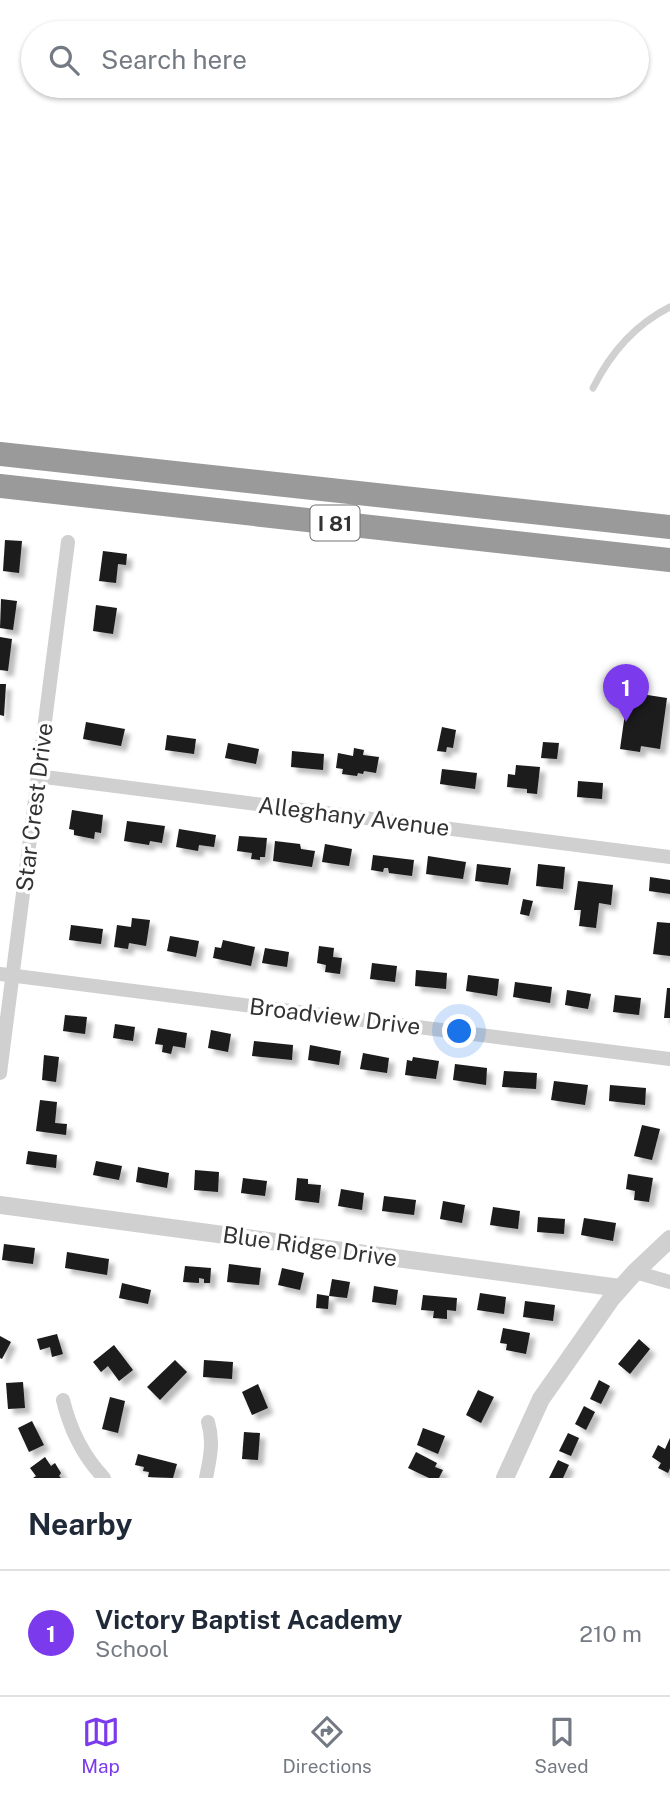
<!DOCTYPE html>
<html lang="en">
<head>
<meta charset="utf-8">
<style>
  :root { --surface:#fff; --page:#f2f2f3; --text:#1f2937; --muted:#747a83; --line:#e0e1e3; --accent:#7c3aed }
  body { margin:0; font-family:"Public Sans",sans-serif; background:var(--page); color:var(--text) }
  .you { position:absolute; left:460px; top:1032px; width:24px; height:24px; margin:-18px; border:5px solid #fff; border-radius:50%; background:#1a73e8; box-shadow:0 0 0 10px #1a73e833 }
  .badge { display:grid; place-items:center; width:46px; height:46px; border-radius:50%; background:var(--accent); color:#fff; font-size:23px; font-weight:700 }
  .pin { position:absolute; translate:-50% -58px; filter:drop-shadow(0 2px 4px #0008) }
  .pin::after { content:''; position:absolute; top:37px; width:24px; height:21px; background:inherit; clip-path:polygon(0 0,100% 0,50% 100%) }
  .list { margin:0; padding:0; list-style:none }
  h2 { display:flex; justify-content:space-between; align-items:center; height:91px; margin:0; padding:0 28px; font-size:30px }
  h2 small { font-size:23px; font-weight:400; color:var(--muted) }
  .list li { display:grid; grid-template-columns:46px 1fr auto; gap:21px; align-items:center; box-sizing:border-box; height:126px; padding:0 28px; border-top:2px solid var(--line) }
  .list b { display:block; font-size:26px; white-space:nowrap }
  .list p { margin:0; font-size:23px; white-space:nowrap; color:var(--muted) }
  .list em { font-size:23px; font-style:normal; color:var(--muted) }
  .icon { flex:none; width:38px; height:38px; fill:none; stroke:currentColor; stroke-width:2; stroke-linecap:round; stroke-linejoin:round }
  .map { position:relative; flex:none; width:670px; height:1478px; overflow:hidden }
  .search { position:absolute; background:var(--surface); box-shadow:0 2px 5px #0004; left:21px; right:21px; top:21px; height:77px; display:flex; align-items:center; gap:18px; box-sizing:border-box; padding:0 24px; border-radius:38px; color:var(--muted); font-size:26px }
  .sheet { height:217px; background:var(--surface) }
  nav { display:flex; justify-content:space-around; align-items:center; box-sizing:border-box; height:98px; border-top:2px solid var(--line); background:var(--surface); font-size:19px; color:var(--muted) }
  nav a { display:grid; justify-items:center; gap:4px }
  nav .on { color:var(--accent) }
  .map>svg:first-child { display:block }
  .building { fill:#1a1a1a; filter:url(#shadow) }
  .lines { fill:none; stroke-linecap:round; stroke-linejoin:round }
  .service { stroke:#d0d0d0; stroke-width:7 }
  .minor { stroke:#d0d0d0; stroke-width:14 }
  .tertiary { stroke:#d0d0d0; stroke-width:18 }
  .motorway { stroke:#9a9a9a; stroke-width:24 }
  .labels { text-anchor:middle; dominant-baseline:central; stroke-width:7; stroke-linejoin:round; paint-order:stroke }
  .shield { fill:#fff; stroke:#707070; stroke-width:2 }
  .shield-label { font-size:21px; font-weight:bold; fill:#333 }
  .street-label { font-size:23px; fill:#333; stroke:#fff }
</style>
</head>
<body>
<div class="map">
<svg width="670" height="1478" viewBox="0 0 670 1478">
  <defs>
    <filter id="shadow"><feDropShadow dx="5.5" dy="5.5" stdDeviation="2" flood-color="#0004"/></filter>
  </defs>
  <rect width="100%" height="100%" fill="#fff"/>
  <!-- building -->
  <g class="building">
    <path d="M5,540l17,1 -3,32 -16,-2z"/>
    <path d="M103,551l24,3 -1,11 -8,-1 -2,19 -17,-2z"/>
    <path d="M1,599l16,2 -4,29 -13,-2z"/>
    <path d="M96,605l21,3 -4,26 -20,-3z"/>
    <path d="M0,637l12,2 -4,32 -8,-1z"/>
    <path d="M0,684h6l-2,32 -4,-1z"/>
    <path d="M628,692l39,6 -7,51 -19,-3 -1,6 -20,-3z"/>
    <path d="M86,722l39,7 -4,17 -38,-7z"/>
    <path d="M442,727l14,3 -3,18 -6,-1 -1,5 -9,-1z"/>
    <path d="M167,735l29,4 -2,15 -29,-4z"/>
    <path d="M543,742l16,1 -2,16 -16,-1z"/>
    <path d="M228,743l31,6 -3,15 -31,-6z"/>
    <path d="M354,748l10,2 -1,5 16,2 -3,16 -12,-2 -1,3 -5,-1 -1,3 -15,-2 1,-5 -7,-1 2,-15 15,3z"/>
    <path d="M292,751l32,3 -1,16 -32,-3z"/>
    <path d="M516,765l24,2 -3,27 -10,-1v-4l-20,-2 1,-13 7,1z"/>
    <path d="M442,769l35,4 -2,16 -35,-5z"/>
    <path d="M578,781l25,2 -1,16 -25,-2z"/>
    <path d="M72,810l31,5 -2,18 -6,-1 -1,7 -20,-4v-5l-5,-1z"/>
    <path d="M127,821l38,5 -3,17 -12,-2 -1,4 -25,-4z"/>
    <path d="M179,829l37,6 -2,12 -15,-2 -1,6 -22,-4z"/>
    <path d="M239,836l28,2 -2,19h-5v3l-9,-1 1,-6 -15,-2z"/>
    <path d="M275,841l25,3 1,5 14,2 -3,16 -39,-6z"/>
    <path d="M325,844l27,5 -3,17 -27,-4z"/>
    <path d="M373,855l41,5 -2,16 -23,-3 -1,-5h-4l-1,4 -12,-2z"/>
    <path d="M428,856l38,6 -3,17 -37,-5z"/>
    <path d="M477,864l34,4 -3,17 -33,-4z"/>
    <path d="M538,864l27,3 -2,22 -27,-3z"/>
    <path d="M650,877l20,3v14l-21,-3z"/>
    <path d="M578,881l35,4 -2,20 -12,-2 -3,25 -17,-2 2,-16h-7z"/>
    <path d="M523,899l10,2 -4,15 -9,-2z"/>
    <path d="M132,918l18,2 -4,26 -17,-3 -1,6 -14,-2 3,-22 14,2z"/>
    <path d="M657,922l13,1v33l-17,-2z"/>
    <path d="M71,925l32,4 -2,15 -32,-4z"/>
    <path d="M170,936l29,5 -3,16 -29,-6z"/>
    <path d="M223,940l32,7 -4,19 -38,-8 2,-11 6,1z"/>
    <path d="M319,946l15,2 -1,9 9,1 -2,16 -15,-2 1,-7 -9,-2z"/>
    <path d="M265,948l24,4 -2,15 -25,-4z"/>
    <path d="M372,963l25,3 -2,16 -25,-3z"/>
    <path d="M416,970l31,3 -1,16 -31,-3z"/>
    <path d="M468,975l31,4 -2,17 -31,-5z"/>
    <path d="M515,982l37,5 -2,16 -37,-6z"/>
    <path d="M667,988h3v30h-6z"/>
    <path d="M567,990l24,4 -3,15 -23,-4z"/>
    <path d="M615,995l26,3 -2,17 -26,-3z"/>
    <path d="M65,1015l22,2 -2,17 -22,-3z"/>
    <path d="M115,1024l20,3 -2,14 -20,-3z"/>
    <path d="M158,1028l29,5 -2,15 -12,-2 -2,8 -9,-2 1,-7 -8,-1z"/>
    <path d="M211,1030l20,4 -3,18 -20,-4z"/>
    <path d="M254,1041l39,4 -1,15 -40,-4z"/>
    <path d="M310,1045l31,6 -2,14 -31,-5z"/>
    <path d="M363,1053l26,5 -2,15 -27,-4z"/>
    <path d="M44,1055l15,2 -3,25 -14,-2z"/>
    <path d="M413,1057l26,4 -3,18 -31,-4 2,-15 5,1z"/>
    <path d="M455,1064l32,4 -1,17 -33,-5z"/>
    <path d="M504,1071l33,2 -1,16 -34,-2z"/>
    <path d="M554,1081l34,4 -3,20 -34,-5z"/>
    <path d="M610,1085l36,3 -1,17 -36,-4z"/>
    <path d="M40,1100l17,2 -2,21 12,1 -1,11 -30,-4z"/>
    <path d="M642,1125l18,4 -8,31 -18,-4z"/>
    <path d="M28,1151l29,4 -1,13 -30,-4z"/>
    <path d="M96,1161l26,5 -3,14 -26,-5z"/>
    <path d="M138,1167l31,6 -2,15 -31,-6z"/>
    <path d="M195,1170l24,2 -1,20 -24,-2z"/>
    <path d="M628,1174l25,4 -4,24 -15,-2 1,-9 -9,-2z"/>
    <path d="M243,1178l24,3 -2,15 -24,-3z"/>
    <path d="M297,1178l11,1v5l13,1 -2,18 -24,-3z"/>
    <path d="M341,1189l23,4 -2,17 -24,-4z"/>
    <path d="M384,1196l32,4 -2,15 -32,-4z"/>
    <path d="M443,1201l22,4 -3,18 -22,-4z"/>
    <path d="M493,1207l27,4 -2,18 -28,-4z"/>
    <path d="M538,1217l27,2 -1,15 -27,-2z"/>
    <path d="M584,1218l32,5 -3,18 -32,-6z"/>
    <path d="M4,1244l31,4 -2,16 -31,-4z"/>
    <path d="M67,1252l42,7 -2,16 -42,-7z"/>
    <path d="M229,1264l32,4 -2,17 -32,-3z"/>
    <path d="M185,1266l26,2 -1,15h-6v-4l-5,-1v5l-16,-1z"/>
    <path d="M282,1268l22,5 -4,17 -22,-5z"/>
    <path d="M332,1279l18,3 -3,16 -18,-2 -1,13 -12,-1 1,-14 12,2z"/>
    <path d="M122,1283l29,7 -3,14 -29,-6z"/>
    <path d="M374,1286l24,4 -2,15 -24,-3z"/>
    <path d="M480,1293l26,4 -2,17 -27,-4z"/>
    <path d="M423,1295l34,3 -1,13 -9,-1v9l-14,-1 1,-7 -13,-1z"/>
    <path d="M525,1301l30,4 -2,16 -30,-4z"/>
    <path d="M503,1328l27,5 -4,21 -20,-4 1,-6 -7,-1z"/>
    <path d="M57,1334l6,20 -11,3 -2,-10 -10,3 -3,-11z"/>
    <path d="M0,1336l11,6 -9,17 -2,-1z"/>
    <path d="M639,1339l11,10 -20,25 -12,-10z"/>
    <path d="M114,1345l19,25 -14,11 -11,-15 -7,6 -8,-10z"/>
    <path d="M175,1360l12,12 -27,28 -13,-13z"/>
    <path d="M204,1360l29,2 -1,17 -29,-2z"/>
    <path d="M599,1380l11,6 -9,18 -11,-5z"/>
    <path d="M23,1382l2,26 -17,1 -2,-26z"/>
    <path d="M258,1384l10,24 -16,7 -10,-23z"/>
    <path d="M478,1390l16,7 -13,26 -15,-8z"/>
    <path d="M110,1397l15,4 -7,32 -16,-4z"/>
    <path d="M584,1406l11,6 -9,18 -11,-6z"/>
    <path d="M32,1421l12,24 -15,7 -11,-24z"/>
    <path d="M423,1428l22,8 -7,18 -21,-9z"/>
    <path d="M244,1432l16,1 -2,27 -16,-1z"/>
    <path d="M568,1433l11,5 -8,18 -12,-5z"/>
    <path d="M670,1438v30l-2,5 -10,-5 3,-5 -9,-6 6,-12 7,4z"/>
    <path d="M416,1452l21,11 -2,4 8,3 -4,8h-10l-21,-10z"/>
    <path d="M138,1454l39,10 -4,14 -25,-1 1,-5 -6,-1 1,-4 -9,-2z"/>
    <path d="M45,1457l6,9 4,-3 6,10 -2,3 2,2h-28l3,-2 -6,-8z"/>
    <path d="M558,1460l11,5 -6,13h-14z"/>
  </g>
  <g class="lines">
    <!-- service -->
    <path class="service" d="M593,388c17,-34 43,-64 77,-81"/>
    <!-- minor -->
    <g class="minor">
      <path d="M37,776l633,81"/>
      <path d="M0,974l670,85"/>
      <path d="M0,1073l68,-531"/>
      <path d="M635,1272l35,10"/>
      <path d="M63,1400c7,29 20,56 41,78"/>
      <path d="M206,1478c4,-20 8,-36 2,-56"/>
    </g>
    <!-- tertiary -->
    <g class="tertiary">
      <path d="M0,1205l620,83"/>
      <path d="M505,1478l36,-79 70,-100 24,-27 35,-33"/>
    </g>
    <!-- motorway -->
    <g class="motorway">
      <path d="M0,454l670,73"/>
      <path d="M0,486l670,74"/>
    </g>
  </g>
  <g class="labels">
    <!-- shield labels -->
    <rect class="shield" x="310.5" y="505.5" width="49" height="35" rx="5"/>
    <g class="shield-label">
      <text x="335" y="523">I 81</text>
    </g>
    <!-- street labels -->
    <g class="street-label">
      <text transform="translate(34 807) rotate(-83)">Star Crest Drive</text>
      <text transform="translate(354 816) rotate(7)">Alleghany Avenue</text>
      <text transform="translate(335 1016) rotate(7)">Broadview Drive</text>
      <text transform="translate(310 1246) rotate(8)">Blue Ridge Drive</text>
    </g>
  </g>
</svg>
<div class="you"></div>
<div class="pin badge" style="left:626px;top:722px">1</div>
<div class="search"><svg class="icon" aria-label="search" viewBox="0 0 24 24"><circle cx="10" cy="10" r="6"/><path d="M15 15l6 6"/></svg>Search here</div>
</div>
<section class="sheet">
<h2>Nearby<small></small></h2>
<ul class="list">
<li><span class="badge">1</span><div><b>Victory Baptist Academy</b><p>School</p></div><em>210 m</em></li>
</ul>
</section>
<nav>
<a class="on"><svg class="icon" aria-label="map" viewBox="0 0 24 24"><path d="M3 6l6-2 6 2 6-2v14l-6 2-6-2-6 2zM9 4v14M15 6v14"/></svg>Map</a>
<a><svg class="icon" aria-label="directions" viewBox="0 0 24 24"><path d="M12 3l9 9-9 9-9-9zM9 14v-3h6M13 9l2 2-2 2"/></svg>Directions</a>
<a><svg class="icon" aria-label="saved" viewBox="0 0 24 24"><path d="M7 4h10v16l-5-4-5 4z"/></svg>Saved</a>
</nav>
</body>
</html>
